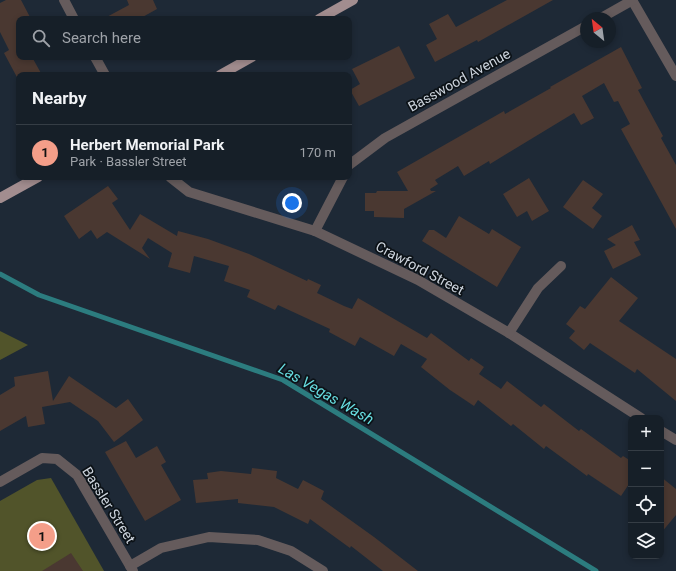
<!DOCTYPE html>
<html lang="en">
<head>
<meta charset="utf-8">
<style>
  :root { --surface:#161f28; --page:#232c34; --text:#f1f3f6; --muted:#9ea2a8; --line:#353d45; --accent:#f49e89 }
  body { margin:0; font-family:Roboto,sans-serif; background:var(--page); color:var(--text) }
  .controls { position:absolute; right:12px; bottom:12px; display:grid; overflow:hidden; border-radius:8px; box-shadow:0 2px 6px #0003 }
  .controls button { width:36px; height:36px; display:grid; place-items:center; padding:0; border:0; border-bottom:1px solid var(--line); background:var(--surface); color:var(--text); font:20px sans-serif }
  .compass { position:absolute; left:580px; top:12px; width:36px; height:36px; border-radius:50%; background:var(--surface); box-shadow:0 2px 6px #0003; rotate:331deg }
  .you { position:absolute; left:292px; top:203px; width:14px; height:14px; margin:-10px; border:3px solid #fff; border-radius:50%; background:#1a73e8; box-shadow:0 0 0 6px #1a73e833 }
  .badge { display:grid; place-items:center; width:26px; height:26px; border-radius:50%; background:var(--accent); color:#111; font-size:13px; font-weight:700 }
  .pin { position:absolute; translate:-50% -50%; border:2px solid #fff; box-shadow:0 1px 4px #0006 }
  .list { margin:0; padding:0; list-style:none }
  h2 { display:flex; justify-content:space-between; align-items:center; height:52px; margin:0; padding:0 16px; font-size:17px }
  h2 small { font-size:13px; font-weight:400; color:var(--muted) }
  .list li { display:grid; grid-template-columns:26px 1fr auto; gap:12px; align-items:center; box-sizing:border-box; height:56px; padding:0 16px; border-top:1px solid var(--line) }
  .list b { display:block; font-size:15px; white-space:nowrap }
  .list p { margin:0; font-size:13px; white-space:nowrap; color:var(--muted) }
  .list em { font-size:13px; font-style:normal; color:var(--muted) }
  .icon { flex:none; width:22px; height:22px; fill:none; stroke:currentColor; stroke-width:2; stroke-linecap:round; stroke-linejoin:round }
  .map { position:relative; flex:none; width:676px; height:571px; overflow:hidden }
  .search { position:absolute; background:var(--surface); box-shadow:0 2px 6px #0003; left:16px; top:16px; width:336px; height:44px; display:flex; align-items:center; gap:10px; box-sizing:border-box; padding:0 14px; border-radius:8px; color:var(--muted); font-size:15px }
  .panel { position:absolute; background:var(--surface); box-shadow:0 2px 6px #0003; left:16px; top:72px; width:336px; height:108px; border-radius:8px }
  .map>svg:first-child { display:block }
  .green { fill:#51542a }
  .lines { fill:none; stroke-linecap:round; stroke-linejoin:round }
  .stream { stroke:#2c7c7f; stroke-width:5 }
  .building { fill:#4a3831 }
  .minor { stroke:#655b5c; stroke-width:10 }
  .major { stroke:#a28d8f; stroke-width:10 }
  .labels { text-anchor:middle; dominant-baseline:central; stroke-width:3.5; stroke-linejoin:round; paint-order:stroke }
  .street-label { font-size:14px; fill:#cdd4dd; stroke:#0c1217 }
  .water-label { font-size:15px; font-style:italic; fill:#67dde1; stroke:#0c1217 }
</style>
</head>
<body>
<div class="map">
<svg width="676" height="571" viewBox="0 0 676 571">
  <rect width="100%" height="100%" fill="#1e2936"/>
  <!-- green -->
  <g class="green">
    <path d="M0,331l28,14 -28,15z"/>
    <path d="M51,478l53,93h-104v-70l37,-21z"/>
  </g>
  <g class="lines">
    <!-- stream -->
    <path class="stream" d="M0,274l39,21 244,85 313,191"/>
  </g>
  <!-- building -->
  <g class="building">
    <path d="M6,0h15l10,19h-12v38h13l10,18h-23v6l-15,-28 5,-3 -9,-18v-29z"/>
    <path d="M127,0h26l4,9 -18,10h-36l26,-14z"/>
    <path d="M507,0h46l-75,42 -1,-2 -42,22 -9,-17 11,-6 -8,-15 19,-10 8,13z"/>
    <path d="M399,46l16,32 -56,28 -9,-16 10,-6 -8,-15z"/>
    <path d="M621,47l21,41 -4,2 25,46 -2,2 15,27v64l-55,-100 9,-5 -12,-23 -4,1 -10,-19 -22,13 12,22 -13,7 -7,-12 -84,51 -1,-3 -25,15 -6,-10 -23,14 3,4 -8,5 1,2h5l-32,18v9l-30,-1v-6h-9v-18h11l1,-2h31l-11,-19 107,-61 1,3 46,-26 -1,-1z"/>
    <path d="M529,178l20,33 -17,10 -5,-10 -10,6 -14,-23z"/>
    <path d="M583,180l20,14 -11,14 10,8 -9,13 -30,-22z"/>
    <path d="M108,186l10,13 -6,4 18,27 10,-16 37,22 1,-5 30,8 41,15 58,27 1,-2 13,6 -4,8 27,13 8,3 6,-11 69,40 4,-5 38,28 2,-3 13,9 -5,7 22,15 6,-8 34,26 3,-3 35,27 2,-2 40,29 2,-2 8,5v20l-10,15 -33,-22 -1,2 -41,-30 -2,3 -31,-25 -2,2 -33,-26 -4,6 -24,-16 -29,-23 6,-8 -26,-15 -7,12 -34,-19 -5,9 -26,-14 1,-3 -52,-24 -3,5 -28,-13 3,-7 -26,-9 5,-15 -35,-10 -4,17 -22,-6 4,-14 -24,-15 -6,10 8,11 -43,-27 -10,7 -6,-9 -12,9 -15,-23z"/>
    <path d="M459,216l30,18 3,-5 29,18 -24,40 -75,-46 7,-11h5l12,8z"/>
    <path d="M632,225l8,15 -6,2 7,13 -28,14 -9,-18 12,-6 -9,-6z"/>
    <path d="M611,277l27,21 -19,23 57,38v42l-39,-32 -2,4 -45,-30 -6,7 -15,-12 6,-7 -9,-7 14,-18 5,3z"/>
    <path d="M48,371l5,30 16,-25 47,32 12,-9 15,21 -29,22 -16,-21 -28,-19 -28,5 3,17 -17,3 -2,-11 -26,15v-36l15,-9 -1,-9z"/>
    <path d="M126,441l10,17 21,-12 9,16 -5,3 20,35 -36,21 -40,-69z"/>
    <path d="M252,468l25,3 -1,7 22,11 5,-9 21,11 -3,8 53,38 44,34h-35l-32,-25 -1,2 -40,-29 -2,5 -34,-17 -36,-4v-4l-42,4 -3,-23 15,-1 -1,-6 14,-2 30,3z"/>
    <path d="M661,477l15,12v26l-15,18z"/>
    <path d="M71,553l12,18h-41z"/>
  </g>
  <g class="lines">
    <!-- minor -->
    <g class="minor">
      <path d="M64,0l10,19"/>
      <path d="M632,0l44,76"/>
      <path d="M601,18l32,-18"/>
      <path d="M95,57l10,18"/>
      <path d="M349,165l36,-27 201,-112"/>
      <path d="M170,177l19,15 126,39 103,49 91,53 132,85"/>
      <path d="M315,231l28,-54"/>
      <path d="M509,333l29,-45 23,-22"/>
      <path d="M661,431l15,9"/>
      <path d="M0,482l42,-24 15,1 20,16 56,96"/>
      <path d="M130,566l31,-18 48,-11 49,3 33,11 32,20"/>
    </g>
    <!-- major -->
    <g class="major">
      <path d="M319,19l34,-19"/>
      <path d="M220,75l32,-18"/>
      <path d="M0,198l38,-21"/>
    </g>
  </g>
  <g class="labels">
    <!-- street labels -->
    <g class="street-label">
      <text transform="translate(459 80) rotate(-29)">Basswood Avenue</text>
      <text transform="translate(420 268) rotate(28)">Crawford Street</text>
      <text transform="translate(109 505) rotate(58)">Bassler Street</text>
    </g>
    <!-- water labels -->
    <g class="water-label">
      <text transform="translate(326 394) rotate(30)">Las Vegas Wash</text>
    </g>
  </g>
</svg>
<div class="controls">
<button>+</button>
<button>−</button>
<button><svg class="icon" aria-label="locate" viewBox="0 0 24 24"><circle cx="12" cy="12" r="6"/><path d="M12 2v4M12 18v4M2 12h4M18 12h4"/></svg></button>
<button><svg class="icon" aria-label="layers" viewBox="0 0 24 24"><path d="M12 4l9 5-9 5-9-5zM3 14l9 5 9-5"/></svg></button>
</div>
<svg class="compass" viewBox="-18 -18 36 36"><path d="M0-13l5 13h-10z" fill="#e53935"/><path d="M0 13l5-13h-10z" fill="#9ea2a8"/></svg>
<div class="you"></div>
<div class="pin badge" style="left:42px;top:536px">1</div>
<div class="search"><svg class="icon" aria-label="search" viewBox="0 0 24 24"><circle cx="10" cy="10" r="6"/><path d="M15 15l6 6"/></svg>Search here</div>
<section class="panel">
<h2>Nearby<small></small></h2>
<ul class="list">
<li><span class="badge">1</span><div><b>Herbert Memorial Park</b><p>Park · Bassler Street</p></div><em>170 m</em></li>
</ul>
</section>
</div>
</body>
</html>
